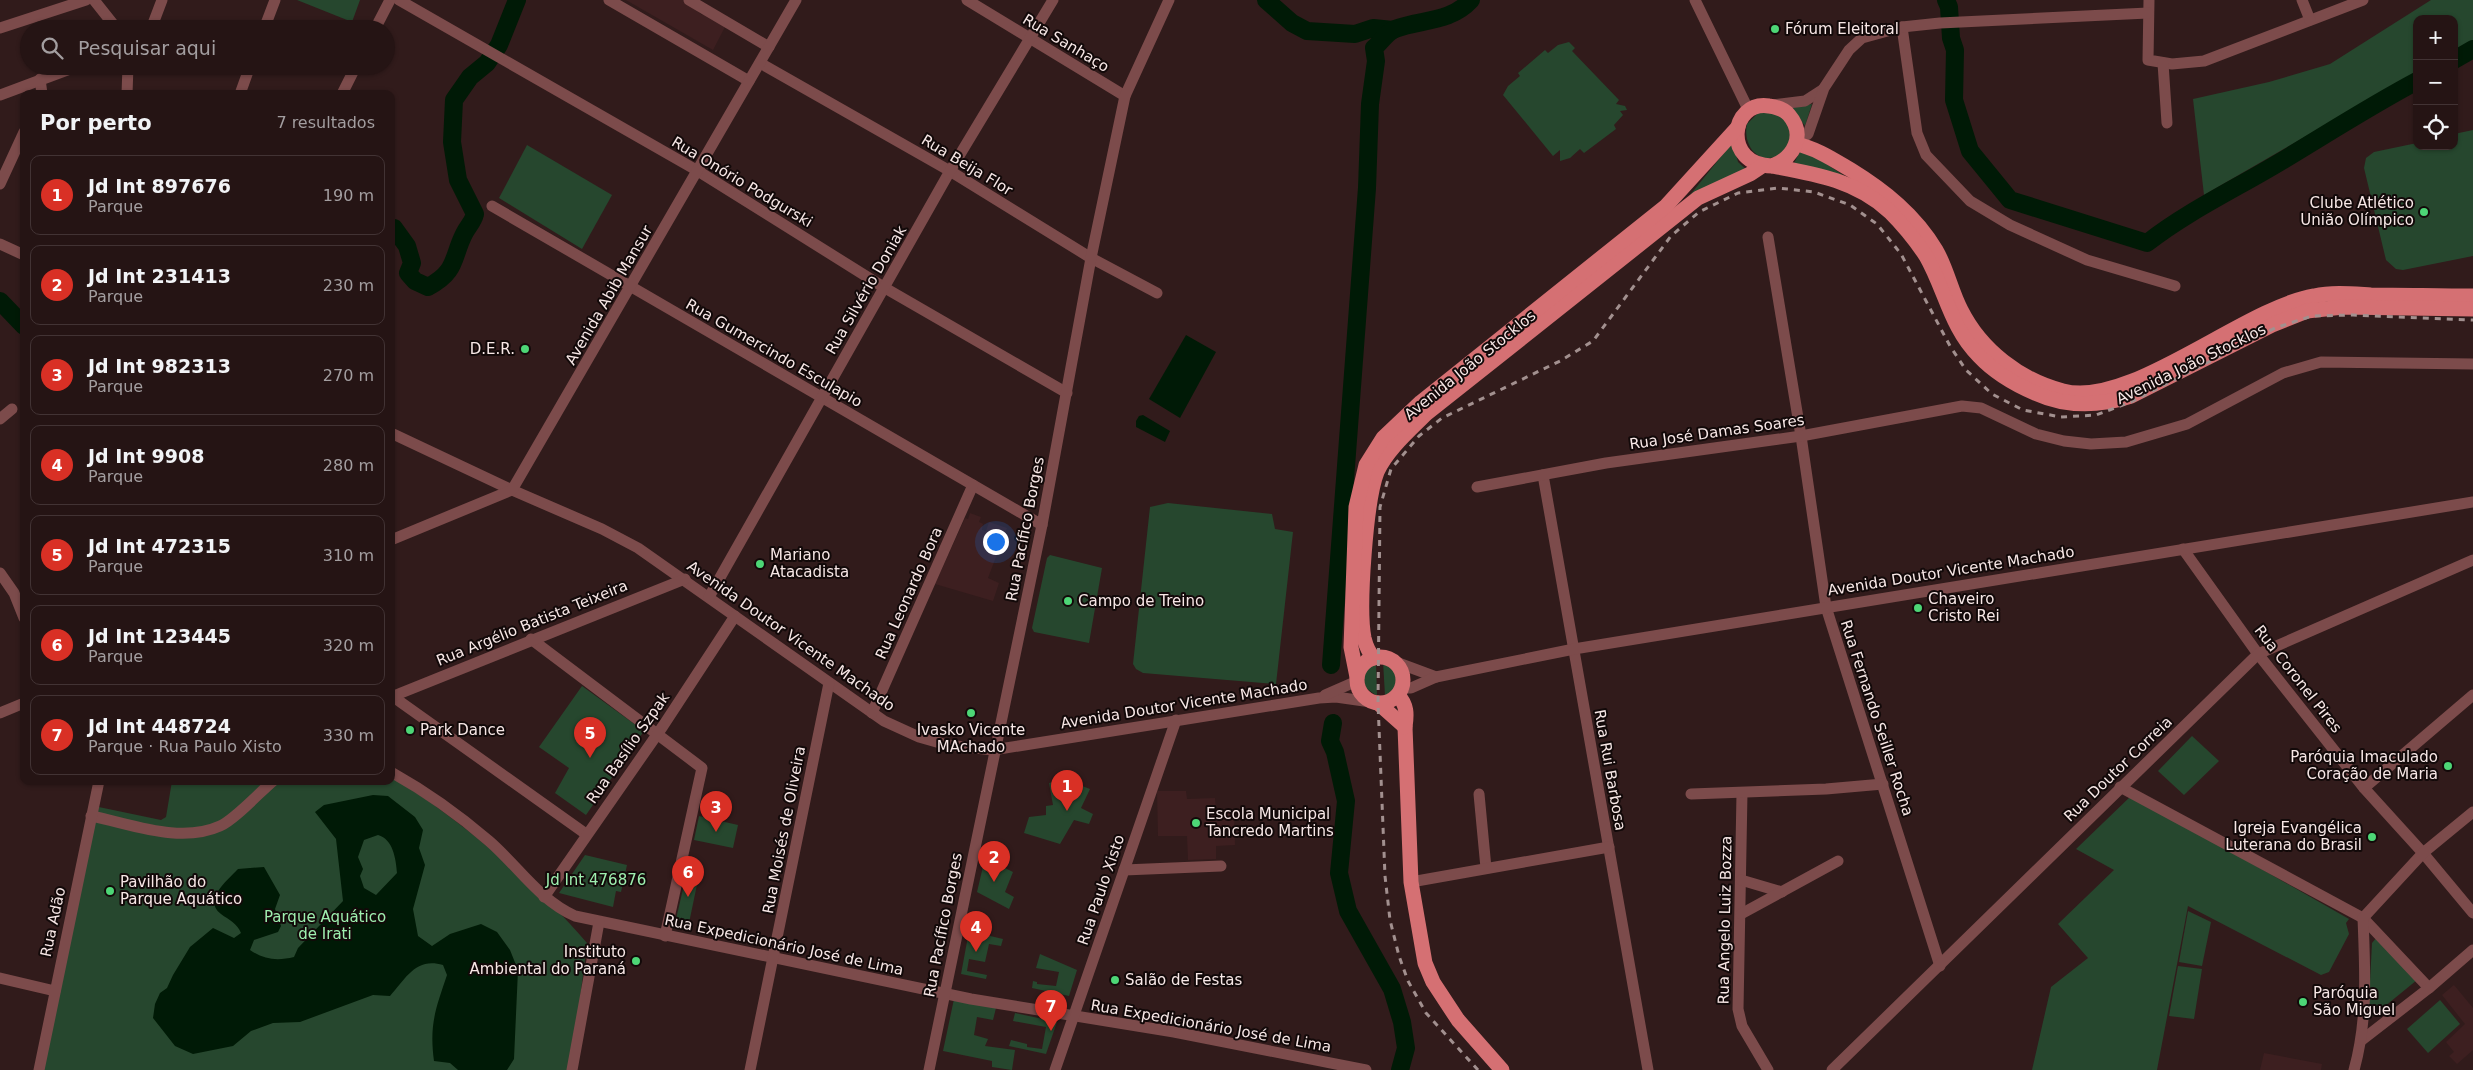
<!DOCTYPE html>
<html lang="pt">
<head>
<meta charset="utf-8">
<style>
  :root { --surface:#251414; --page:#312122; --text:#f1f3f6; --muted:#a39ea0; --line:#423334; --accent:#d93025 }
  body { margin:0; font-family:"DejaVu Sans",sans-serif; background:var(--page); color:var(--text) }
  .controls { position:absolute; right:15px; top:15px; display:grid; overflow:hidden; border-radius:10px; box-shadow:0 1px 4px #0004 }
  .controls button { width:45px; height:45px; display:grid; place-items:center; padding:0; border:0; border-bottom:1px solid var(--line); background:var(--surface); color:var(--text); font:25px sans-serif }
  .you { position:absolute; left:995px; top:541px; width:18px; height:18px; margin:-12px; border:4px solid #fff; border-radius:50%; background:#1a73e8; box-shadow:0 0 0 8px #1a73e833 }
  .badge { display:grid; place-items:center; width:32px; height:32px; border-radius:50%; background:var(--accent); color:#fff; font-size:16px; font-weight:700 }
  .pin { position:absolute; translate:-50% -41px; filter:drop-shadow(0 1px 2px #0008) }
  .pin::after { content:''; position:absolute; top:26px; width:18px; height:15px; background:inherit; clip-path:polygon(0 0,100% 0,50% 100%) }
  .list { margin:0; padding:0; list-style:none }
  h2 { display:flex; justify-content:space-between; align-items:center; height:65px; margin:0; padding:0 20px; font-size:21px }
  h2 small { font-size:16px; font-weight:400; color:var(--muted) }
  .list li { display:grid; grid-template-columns:32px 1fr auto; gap:15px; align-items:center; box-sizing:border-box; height:80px; margin:0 10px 10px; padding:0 10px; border:1px solid var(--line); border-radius:10px }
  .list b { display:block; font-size:19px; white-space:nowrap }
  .list p { margin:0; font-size:16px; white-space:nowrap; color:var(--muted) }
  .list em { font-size:16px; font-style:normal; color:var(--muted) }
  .icon { flex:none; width:28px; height:28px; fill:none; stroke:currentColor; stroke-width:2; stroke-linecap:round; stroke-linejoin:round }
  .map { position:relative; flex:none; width:2473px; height:1070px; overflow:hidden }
  .search { position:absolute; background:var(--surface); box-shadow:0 1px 4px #0004; left:20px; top:20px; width:375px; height:55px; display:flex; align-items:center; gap:12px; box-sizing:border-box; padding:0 18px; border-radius:28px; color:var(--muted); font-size:19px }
  .panel { position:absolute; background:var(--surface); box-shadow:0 1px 4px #0004; left:20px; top:90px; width:375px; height:695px; border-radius:10px }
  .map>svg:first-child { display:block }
  .built { fill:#3d1f20 }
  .green { fill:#26472e }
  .water { fill:#001a06; fill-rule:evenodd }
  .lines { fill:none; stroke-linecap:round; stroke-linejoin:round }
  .river { stroke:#001a06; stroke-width:18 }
  .minor { stroke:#7c4b4b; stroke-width:11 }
  .major { stroke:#d57073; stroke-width:15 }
  .rail { stroke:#a2908f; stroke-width:3; stroke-dasharray:6 6; stroke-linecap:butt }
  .poi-dot { fill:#4dd676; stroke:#120909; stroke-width:2 }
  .labels { text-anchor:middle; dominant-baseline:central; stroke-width:4; stroke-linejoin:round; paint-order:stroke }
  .poi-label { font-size:15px; fill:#f7e7e6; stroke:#120909; text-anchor:start }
  .street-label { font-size:15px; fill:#f7e7e6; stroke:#120909 }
  .park-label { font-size:15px; fill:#9eefaf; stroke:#120909 }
</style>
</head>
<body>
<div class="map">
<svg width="2473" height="1070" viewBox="0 0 2473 1070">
  <rect width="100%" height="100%" fill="#311b1b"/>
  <!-- built -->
  <g class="built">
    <path d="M626,0h57l19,15 2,-3 22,13 -13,25z"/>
    <path d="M970,513l11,4 -2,5 4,2 -1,6 4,1 3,-9 18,6 -19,50 11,5 -6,18 -58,-17 30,-66 3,1z"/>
    <path d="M1157,791h29l1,8 28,-1 1,12h18l1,35 -19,1v13l-28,1 -1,-24h-29z"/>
    <path d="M2454,985l19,23v42l-16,14 -8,-8 5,-4 -8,-10 19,-18 -23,-29z"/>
    <path d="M2264,1053l58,11 -1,6h-61z"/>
  </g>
  <!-- green -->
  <g class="green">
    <path d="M297,0h63l-8,22z"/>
    <path d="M2431,0h42v40l-19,11v-32h-37v53l-213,123 -11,-96 76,-17 61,-18z"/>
    <path d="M1569,42l6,6 -3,3 47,49 -3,4 9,2 2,4 -7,1 3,4 -9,10 2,4 -32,24 -4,-4 -10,9 -10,3v-11l-7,6 -50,-61 5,-9 12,-10 -2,-3 27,-23 3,3 10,-8z"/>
    <path d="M1812,104l-7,22 -13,-18z"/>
    <path d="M1774,111l18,15 -4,22c-4,3 -8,7 -13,9 -21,6 -32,-16 -28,-33l11,-11z"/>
    <path d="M2473,130v126l-70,14 -7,-1 -10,-9 -22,-92 2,-10 8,-6 43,-9v3h37v-12z"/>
    <path d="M1733,142l5,20 11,10 -59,23z"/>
    <path d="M527,145l85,50 -30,54 -83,-51z"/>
    <path d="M1802,148l47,31 -56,-14z"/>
    <path d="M1168,503l104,11 3,15 18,3 -17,152 -133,-11 -7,-4 -3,-5 17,-157z"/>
    <path d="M1050,555l52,13 -13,75 -55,-11 -2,-4 15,-70z"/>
    <path d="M1383,661c20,5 20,28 2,35z"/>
    <path d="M1376,663l1,33 -11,-8 -3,-10 4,-11z"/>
    <path d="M582,686l62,45 -58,84 -31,-22 14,-25 -30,-21z"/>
    <path d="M2192,736l27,25 -35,34 -26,-24z"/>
    <path d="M391,776c68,43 144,106 196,167l-16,127h-532l55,-264 67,14 5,-3 6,-36h219z"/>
    <path d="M1064,779l26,10 -9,19 12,6 -4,10 -15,-4 -14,24 -36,-11 5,-16 17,-2v-9l7,-1 -4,-22z"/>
    <path d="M2132,795l217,124 -3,4 3,11 -20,38 -8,3 -133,-69 -31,164h-125l19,-83 37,-29 -30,-34 56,-54 -38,-21z"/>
    <path d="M699,816l39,9 -5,23 -39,-8z"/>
    <path d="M585,855l42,10 -6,27 -5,-1 -3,16 -54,-14z"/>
    <path d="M985,858l28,14 -8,20 9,5 -5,12 -32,-17z"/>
    <path d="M687,872l12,3 -10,48 -13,-4z"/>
    <path d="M2188,911l23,11 -9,44 -23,-4z"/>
    <path d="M969,931l34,8 -2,7 -12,-2 -4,18 -16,-3 -2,12 20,4 -1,4 -25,-5z"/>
    <path d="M2377,937l40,43 -49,40 4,-77z"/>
    <path d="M1040,954l37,16 -8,26 -37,-8 1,-7 4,1v2l19,2 3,-14 -23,-4z"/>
    <path d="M2178,966l24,3 -8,50 -25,-3z"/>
    <path d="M954,999l42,9 -3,12 -16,-3 -3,18 14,4 -3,7 30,4 -3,20 -20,-3v-6l-49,-10z"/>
    <path d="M2440,1000l20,24 -32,29 -21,-24z"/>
    <path d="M1015,1013l42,9 -11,32 -37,-8 2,-6 16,4v3l15,2 4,-22 -33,-6z"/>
  </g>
  <!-- water -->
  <g class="water">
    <path d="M1186,335l30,17 -36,66 -31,-19z"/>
    <path d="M1143,415l27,16 -5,11 -29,-15v-6l3,-5z"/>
    <path d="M373,795l15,1 27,21 8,13 -4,18 6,17 -12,44 5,27 14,10 18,-12 31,-10 16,8 13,18 8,20 -4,89 -7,11h-49l-8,-7 -16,-2c-5,-37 2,-53 13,-86l-4,-10c-27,-8 -37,13 -53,31l-17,-1 -73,27 -27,1 -22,8 -18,15 -40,8 -18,-8 -22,-28 2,-14 5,-11 7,-5 6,-13 17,-28 23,-19 21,10 7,-5c-4,-10 -12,-13 -20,-19 -19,-14 7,-34 17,-45l26,-2 16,28 -5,14 6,17 -3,6 -24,8 -4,10c14,10 28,11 44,7l4,-9 45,-47 -7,-62 -21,-27 9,-7zM378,835c15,4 18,24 19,38l-21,22 -12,-7 -4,-12 3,-7 -5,-12 6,-17z"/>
  </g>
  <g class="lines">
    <!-- river -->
    <g class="river">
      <path d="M1266,0l26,23 15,8 48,3 18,-6 20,2"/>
      <path d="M1946,0l3,7 2,31 4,12 -1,50 16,51 40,49 137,43c41,-32 88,-54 133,-81 45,-27 90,-56 137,-81"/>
      <path d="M2454,60l19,-11"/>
      <path d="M391,228h3l13,18 5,17 -4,10 7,8 13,6c29,-15 24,-29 36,-53 4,-8 9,-12 11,-20l-17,-34 -6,-38 2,-42 16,-23 17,-14 12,-18 18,-45"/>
      <path d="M0,301l24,25"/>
      <path d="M1331,665l36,-477 3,-84 6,-43 -2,-13c6,-5 13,-16 21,-19 26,-10 55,-6 76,-29"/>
      <path d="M1333,723l-3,18 5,11 11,49 -7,72 9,38 44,78 10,33 4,26 -6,22"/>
    </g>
    <!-- minor -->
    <g class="minor">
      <path d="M94,0l23,29"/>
      <path d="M399,0l299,171 187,117 182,105"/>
      <path d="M609,0l140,81"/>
      <path d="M689,0l80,47"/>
      <path d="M967,0l158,96"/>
      <path d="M1695,0l54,111"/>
      <path d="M2149,0l-1,60 24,4 32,-3 159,-61"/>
      <path d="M2302,0l8,20"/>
      <path d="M1902,27l15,106 9,22 44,46 40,24 77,35 88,26"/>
      <path d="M0,28l86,-28"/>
      <path d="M151,29l11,-29"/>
      <path d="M264,29l11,-29"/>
      <path d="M375,29l15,-29"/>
      <path d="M760,63l190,108 141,87 66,35"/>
      <path d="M2163,63l4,60"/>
      <path d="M40,79l2,15"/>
      <path d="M127,94l1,-28"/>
      <path d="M240,94l10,-28"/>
      <path d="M342,94l14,-28"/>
      <path d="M0,95l78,-29"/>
      <path d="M1772,105l33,-4 17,-11"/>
      <path d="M1797,141l11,-7 16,-46 25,-38 13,-12 40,-11 38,-4 208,-10"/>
      <path d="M0,184l24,-52"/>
      <path d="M492,206l550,319"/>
      <path d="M1768,237l33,199 25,171 114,359"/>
      <path d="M0,244l24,11"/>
      <path d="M0,419l12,-10"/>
      <path d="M391,433l121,57 90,39 36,19 246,173 35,16 28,8 46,5 326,-52 17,-1 35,5"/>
      <path d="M1543,475l105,595"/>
      <path d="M1477,487l129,-24 195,-27 161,-30 19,2 55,26 28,7 27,3 35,-2 61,-18 96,-51 38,-11 152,2"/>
      <path d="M391,540l121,-50 284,-490"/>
      <path d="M2183,549l75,105 106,134 59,65 50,60"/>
      <path d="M0,573l14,20 10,25"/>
      <path d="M709,597l241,-426 103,-171"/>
      <path d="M531,639l171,129 -37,168"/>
      <path d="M1393,661l43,16"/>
      <path d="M1402,688h9l25,-11 138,-28 899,-147"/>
      <path d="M1325,695l32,-14"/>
      <path d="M392,696l194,138"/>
      <path d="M391,697l294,-118"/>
      <path d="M0,713l24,-10"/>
      <path d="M872,713l101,-228"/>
      <path d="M391,772c34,19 68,43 98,69 29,25 50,59 86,75l396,83 203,33 192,38"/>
      <path d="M2120,787l243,131 66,70"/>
      <path d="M2364,788l109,-93"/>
      <path d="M1742,793l-4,216 4,17 26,44"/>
      <path d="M1479,794l7,74"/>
      <path d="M1691,794l135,-5 57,-5"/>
      <path d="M91,816c41,8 89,28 129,10 14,-6 39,-33 53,-45"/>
      <path d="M1124,870l97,-4"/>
      <path d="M1741,880l41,12"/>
      <path d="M1411,882l198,-35"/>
      <path d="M544,897l119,-171 72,-110"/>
      <path d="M1741,914l97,-53"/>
      <path d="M0,978l55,13"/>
      <path d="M2362,1040l67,-52 44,-38"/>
      <path d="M39,1070l60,-289"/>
      <path d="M572,1070l27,-148"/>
      <path d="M750,1070l79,-387"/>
      <path d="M929,1070l113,-545 49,-267 34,-162 44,-96"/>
      <path d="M1055,1070l121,-350"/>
      <path d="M1832,1070l426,-416 215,-94"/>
      <path d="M2354,1070c14,-50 11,-100 9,-152l60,-65 50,-41"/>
    </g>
    <!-- major -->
    <g class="major">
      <path d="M1796,144c20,4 38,16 55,26 34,21 64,45 85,80 11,19 15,41 25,60 20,40 59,70 102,81 67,18 180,-83 251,-95 19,-4 39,-2 57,-1 34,0 68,1 102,1"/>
      <path d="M1772,166c22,-8 34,-31 17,-51 -5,-6 -12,-8 -20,-9 -39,-6 -47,59 3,60 44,8 85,15 118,46 13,13 26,29 36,44 19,33 25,73 53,100 16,17 35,28 56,37 31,14 65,13 96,3l141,-71 35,-14 36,-4 130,2"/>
      <circle cx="1380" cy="680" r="23"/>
      <path d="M1374,658c-6,-6 -8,-12 -10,-20 -6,-30 2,-138 13,-166 10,-22 32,-41 49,-58l272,-216 52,-24 12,-8"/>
      <path d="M1357,677l-6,-30 5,-140 10,-42 17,-27 38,-36 245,-196 72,-79"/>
      <path d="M1398,695c9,10 9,19 7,32l6,155 14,81 8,19 25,38 44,50"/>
      <path d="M1378,703l27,24"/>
    </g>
    <!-- rail -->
    <path class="rail" d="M1478,1070l-52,-57 -18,-32 -9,-25 -9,-36 -5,-44 -7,-173 2,-196 11,-38 28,-33 23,-18 118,-57 33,-20 78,-105 28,-24 39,-19 40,-5 36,4 36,13 27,19 24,30 49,92 16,24 26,24 31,16 38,7 35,-2 35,-13 144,-74 37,-12 41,-1 120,5"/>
  </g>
  <!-- markers -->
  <g class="poi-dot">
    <circle cx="1775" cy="29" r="5"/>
    <circle cx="2424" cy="212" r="5"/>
    <circle cx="525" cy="349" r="5"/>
    <circle cx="760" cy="564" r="5"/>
    <circle cx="1068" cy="601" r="5"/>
    <circle cx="1918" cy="608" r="5"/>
    <circle cx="971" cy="713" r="5"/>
    <circle cx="410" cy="730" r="5"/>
    <circle cx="2448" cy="766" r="5"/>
    <circle cx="1196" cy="823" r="5"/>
    <circle cx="2372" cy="837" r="5"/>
    <circle cx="110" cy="891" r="5"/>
    <circle cx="636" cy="961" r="5"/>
    <circle cx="1115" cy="980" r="5"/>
    <circle cx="2303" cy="1002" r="5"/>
  </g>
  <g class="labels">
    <!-- poi labels -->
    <g class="poi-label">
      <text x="1785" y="29">Fórum Eleitoral</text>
      <text x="2414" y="203" text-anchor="end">Clube Atlético<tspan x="2414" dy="17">União Olímpico</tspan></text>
      <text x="515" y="349" text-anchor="end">D.E.R.</text>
      <text x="770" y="555">Mariano<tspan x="770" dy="17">Atacadista</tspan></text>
      <text x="1928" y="599">Chaveiro<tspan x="1928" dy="17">Cristo Rei</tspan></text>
      <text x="1078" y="601">Campo de Treino</text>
      <text x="420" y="730">Park Dance</text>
      <text x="971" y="730" text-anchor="middle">Ivasko Vicente<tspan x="971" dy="17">MAchado</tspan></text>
      <text x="2438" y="757" text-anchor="end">Paróquia Imaculado<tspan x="2438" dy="17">Coração de Maria</tspan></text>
      <text x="1206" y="814">Escola Municipal<tspan x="1206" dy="17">Tancredo Martins</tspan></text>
      <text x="2362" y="828" text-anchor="end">Igreja Evangélica<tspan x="2362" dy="17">Luterana do Brasil</tspan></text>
      <text x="120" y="882">Pavilhão do<tspan x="120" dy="17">Parque Aquático</tspan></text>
      <text x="626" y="952" text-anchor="end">Instituto<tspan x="626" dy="17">Ambiental do Paraná</tspan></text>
      <text x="1125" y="980">Salão de Festas</text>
      <text x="2313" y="993">Paróquia<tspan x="2313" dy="17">São Miguel</tspan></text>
    </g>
    <!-- street labels -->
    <g class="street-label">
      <text transform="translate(1066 43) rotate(31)">Rua Sanhaço</text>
      <text transform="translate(967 165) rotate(31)">Rua Beija Flor</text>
      <text transform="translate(742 182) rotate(31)">Rua Onório Podgurski</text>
      <text transform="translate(866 290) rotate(-60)">Rua Silvério Doniak</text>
      <text transform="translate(609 295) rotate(-60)">Avenida Abib Mansur</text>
      <text transform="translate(774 353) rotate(30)">Rua Gumercindo Esculapio</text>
      <text transform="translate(2191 364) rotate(-26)">Avenida João Stocklos</text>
      <text transform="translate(1470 365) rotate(-39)">Avenida João Stocklos</text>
      <text transform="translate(1717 432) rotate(-8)">Rua José Damas Soares</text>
      <text transform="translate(1025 529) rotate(-79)">Rua Pacífico Borges</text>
      <text transform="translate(1951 571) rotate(-9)">Avenida Doutor Vicente Machado</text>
      <text transform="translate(909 593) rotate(-66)">Rua Leonardo Bora</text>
      <text transform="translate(532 623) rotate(-22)">Rua Argélio Batista Teixeira</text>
      <text transform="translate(791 636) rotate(35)">Avenida Doutor Vicente Machado</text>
      <text transform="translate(2298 679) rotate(52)">Rua Coronel Pires</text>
      <text transform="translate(1184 704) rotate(-9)">Avenida Doutor Vicente Machado</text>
      <text transform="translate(1877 718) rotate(72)">Rua Fernando Seiller Rocha</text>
      <text transform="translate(628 748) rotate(-55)">Rua Basílio Szpak</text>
      <text transform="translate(2118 769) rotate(-44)">Rua Doutor Correia</text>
      <text transform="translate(1610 770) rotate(80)">Rua Rui Barbosa</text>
      <text transform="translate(784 830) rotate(-79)">Rua Moisés de Oliveira</text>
      <text transform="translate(1101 890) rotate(-71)">Rua Paulo Xisto</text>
      <text transform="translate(1725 920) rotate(-89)">Rua Angelo Luiz Bozza</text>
      <text transform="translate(53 922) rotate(-78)">Rua Adão</text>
      <text transform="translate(943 925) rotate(-79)">Rua Pacífico Borges</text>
      <text transform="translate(784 945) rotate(12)">Rua Expedicionário José de Lima</text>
      <text transform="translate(1211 1026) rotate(10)">Rua Expedicionário José de Lima</text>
    </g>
    <!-- park labels -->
    <g class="park-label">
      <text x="596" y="880">Jd Int 476876</text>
      <text x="325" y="917">Parque Aquático<tspan x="325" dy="17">de Irati</tspan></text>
    </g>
  </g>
</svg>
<div class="controls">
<button>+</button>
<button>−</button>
<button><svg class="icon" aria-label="locate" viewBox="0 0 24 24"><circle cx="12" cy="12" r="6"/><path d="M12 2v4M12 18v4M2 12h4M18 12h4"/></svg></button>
</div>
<div class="you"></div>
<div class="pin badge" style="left:1067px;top:811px">1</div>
<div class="pin badge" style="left:994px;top:882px">2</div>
<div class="pin badge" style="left:716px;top:832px">3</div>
<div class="pin badge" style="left:976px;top:952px">4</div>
<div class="pin badge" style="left:590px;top:758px">5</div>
<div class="pin badge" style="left:688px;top:897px">6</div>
<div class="pin badge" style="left:1051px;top:1031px">7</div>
<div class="search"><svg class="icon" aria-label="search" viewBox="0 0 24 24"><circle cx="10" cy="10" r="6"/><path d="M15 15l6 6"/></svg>Pesquisar aqui</div>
<section class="panel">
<h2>Por perto<small>7 resultados</small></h2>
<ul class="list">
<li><span class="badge">1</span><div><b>Jd Int 897676</b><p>Parque</p></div><em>190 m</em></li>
<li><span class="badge">2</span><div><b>Jd Int 231413</b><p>Parque</p></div><em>230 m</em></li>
<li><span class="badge">3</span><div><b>Jd Int 982313</b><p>Parque</p></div><em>270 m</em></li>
<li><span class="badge">4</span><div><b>Jd Int 9908</b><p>Parque</p></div><em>280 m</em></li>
<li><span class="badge">5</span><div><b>Jd Int 472315</b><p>Parque</p></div><em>310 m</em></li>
<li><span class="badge">6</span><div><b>Jd Int 123445</b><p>Parque</p></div><em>320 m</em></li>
<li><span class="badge">7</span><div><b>Jd Int 448724</b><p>Parque · Rua Paulo Xisto</p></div><em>330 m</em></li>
</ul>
</section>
</div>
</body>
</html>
